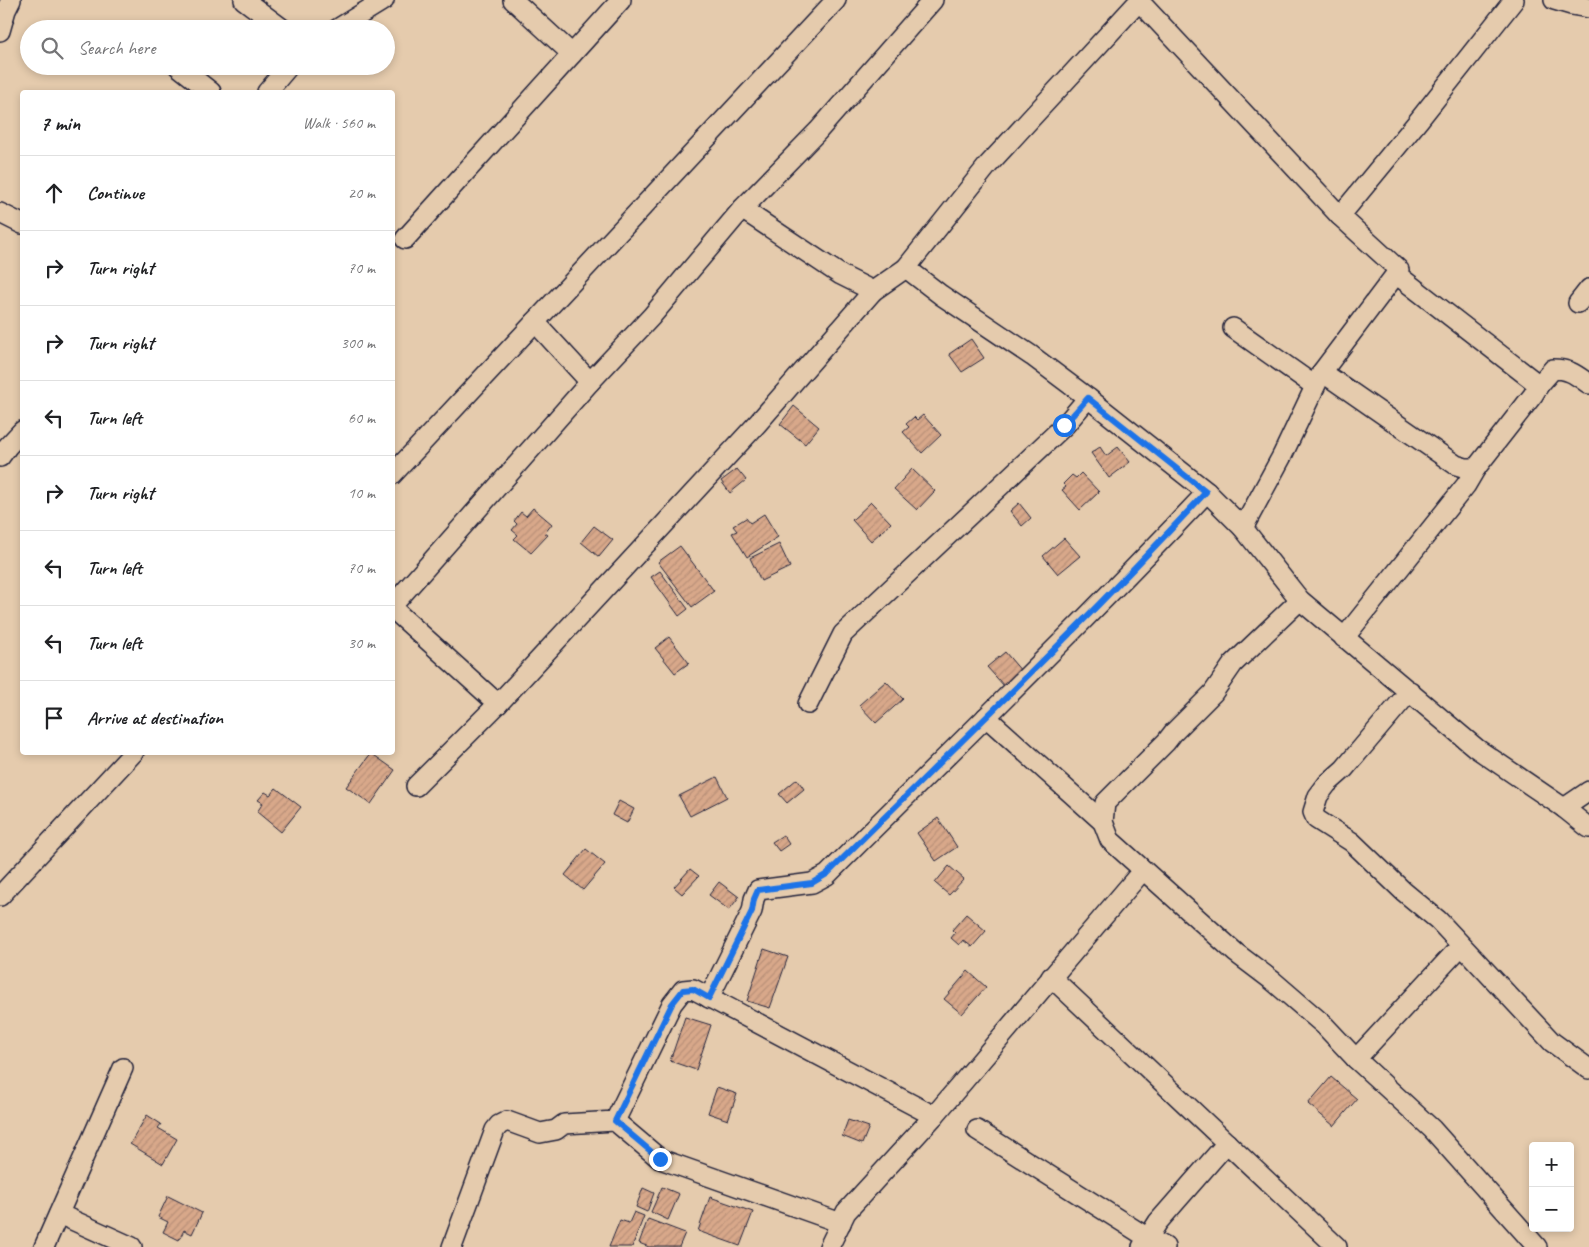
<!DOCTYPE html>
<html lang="en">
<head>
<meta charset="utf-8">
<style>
  :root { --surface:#fff; --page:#f6f6f6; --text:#202124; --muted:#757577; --line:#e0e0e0 }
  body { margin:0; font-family:Caveat,sans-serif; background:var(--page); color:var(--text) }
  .controls { position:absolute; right:15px; bottom:15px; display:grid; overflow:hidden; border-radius:5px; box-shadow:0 2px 8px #0003 }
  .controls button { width:45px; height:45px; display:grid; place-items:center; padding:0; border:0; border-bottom:1px solid var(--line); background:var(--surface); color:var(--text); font:25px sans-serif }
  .stop { position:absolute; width:15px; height:15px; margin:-11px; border:4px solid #1a73e8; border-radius:50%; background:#fff }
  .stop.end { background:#1a73e8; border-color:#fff; box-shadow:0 1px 5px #0008 }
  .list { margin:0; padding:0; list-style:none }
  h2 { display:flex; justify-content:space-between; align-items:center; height:65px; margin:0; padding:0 20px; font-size:21px }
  h2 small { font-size:16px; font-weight:400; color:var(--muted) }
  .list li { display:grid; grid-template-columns:32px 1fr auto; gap:15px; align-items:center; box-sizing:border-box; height:75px; padding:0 20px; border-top:1px solid var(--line) }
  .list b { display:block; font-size:19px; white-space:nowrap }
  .list em { font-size:16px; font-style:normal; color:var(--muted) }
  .icon { flex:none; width:28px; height:28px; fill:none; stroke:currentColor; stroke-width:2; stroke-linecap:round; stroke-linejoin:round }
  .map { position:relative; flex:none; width:1589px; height:1247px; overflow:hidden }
  .search { position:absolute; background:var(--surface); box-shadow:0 2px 8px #0003; left:20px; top:20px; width:375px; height:55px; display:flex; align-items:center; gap:12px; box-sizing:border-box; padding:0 18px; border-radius:28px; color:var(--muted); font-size:19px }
  .panel { position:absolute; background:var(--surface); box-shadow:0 2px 8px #0003; left:20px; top:90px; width:375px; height:665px; border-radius:5px }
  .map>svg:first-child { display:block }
  .building { fill:url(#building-hatch); stroke:#22223b }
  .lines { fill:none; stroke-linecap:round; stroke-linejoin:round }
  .minor-casing { stroke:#22223b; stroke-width:22 }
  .minor { stroke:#e5cbad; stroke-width:19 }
  .route { stroke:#1a73e8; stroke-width:6 }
</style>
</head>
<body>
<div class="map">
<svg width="1589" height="1247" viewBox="0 0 1589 1247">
  <defs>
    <pattern id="building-hatch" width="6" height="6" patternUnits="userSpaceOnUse" patternTransform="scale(1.25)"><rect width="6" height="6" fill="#d8a88a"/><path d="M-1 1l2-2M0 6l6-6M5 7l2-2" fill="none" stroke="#b99078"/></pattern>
  </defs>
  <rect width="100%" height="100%" fill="#e5cbad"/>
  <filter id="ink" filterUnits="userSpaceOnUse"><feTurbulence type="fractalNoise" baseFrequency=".02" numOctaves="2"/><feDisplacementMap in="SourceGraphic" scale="10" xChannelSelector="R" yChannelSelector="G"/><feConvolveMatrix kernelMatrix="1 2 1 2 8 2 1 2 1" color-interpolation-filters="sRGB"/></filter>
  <g filter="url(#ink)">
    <!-- building -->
    <g class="building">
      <path d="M971,339l13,19 -22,14 -13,-18z"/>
      <path d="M794,406l25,21 -14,17 -25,-20z"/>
      <path d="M923,415l18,20 -19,18 -19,-21 6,-5 -3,-3 8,-7 3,3z"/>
      <path d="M1100,447l6,9 12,-9 12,15 -21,16 -18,-25z"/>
      <path d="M737,469l9,11 -16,13 -9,-12z"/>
      <path d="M912,469l23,22 -18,19 -23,-21z"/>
      <path d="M1081,473l18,19 -19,18 -18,-20 4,-3 -3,-3 9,-9 4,3z"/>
      <path d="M871,502l20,21 -20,18 -19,-21z"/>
      <path d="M1019,503l12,15 -9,8 -12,-15z"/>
      <path d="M533,508l19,16 -7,9 3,2 -17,18 -17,-14 4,-4 -6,-5 5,-6 -3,-3 7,-9 5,4z"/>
      <path d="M764,514l14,23 -31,20 -15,-24 5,-2 -4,-5 13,-8 4,5z"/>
      <path d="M594,526l19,14 -14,17 -18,-15z"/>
      <path d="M1064,538l16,18 -22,18 -15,-18z"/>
      <path d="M779,544l11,23 -29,14 -11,-23z"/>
      <path d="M680,546l34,45 -22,16 -34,-45z"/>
      <path d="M660,571l28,38 -9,7 -28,-39z"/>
      <path d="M669,637l20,26 -14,10 -20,-25z"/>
      <path d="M1005,652l17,20 -17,15 -18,-20z"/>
      <path d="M886,681l17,18 -27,24 -17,-18z"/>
      <path d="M371,753l24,17 -24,34 -25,-17z"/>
      <path d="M717,777l10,20 -37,19 -11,-20z"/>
      <path d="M797,779l7,10 -17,14 -8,-9z"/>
      <path d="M276,788l25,19 -20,25 -24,-20 6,-9 -5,-3 7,-8 5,3z"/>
      <path d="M619,801l15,8 -7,14 -15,-8z"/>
      <path d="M938,818l19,29 -21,14 -19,-28z"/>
      <path d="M783,835l6,9 -10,7 -7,-9z"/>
      <path d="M586,849l19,15 -22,26 -18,-15z"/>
      <path d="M949,866l15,13 -15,16 -14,-12z"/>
      <path d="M690,869l9,7 -17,18 -8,-7z"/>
      <path d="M719,882l20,15 -10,13 -20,-15z"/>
      <path d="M966,914l20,17 -14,16 -9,-7 -4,5 -8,-7 4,-5 -3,-3z"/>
      <path d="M764,949l24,8 -18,51 -23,-7z"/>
      <path d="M968,971l18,16 -24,27 -18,-15z"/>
      <path d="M685,1017l26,8 -15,45 -26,-9z"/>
      <path d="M1331,1077l26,22 -23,27 -26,-22z"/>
      <path d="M717,1087l20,7 -9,26 -20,-7z"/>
      <path d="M147,1115l14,9 -3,4 19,11 -14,25 -33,-20z"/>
      <path d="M848,1120l21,7 -7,17 -20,-8z"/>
      <path d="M662,1187l17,7 -11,26 -17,-8z"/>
      <path d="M643,1188l11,5 -7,19 -11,-5z"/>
      <path d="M168,1196l34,17 -10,21 -8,-4 -5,10 -16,-8 5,-10 -10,-5z"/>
      <path d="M710,1197l43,15 -13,34 -42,-15z"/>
      <path d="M634,1212l10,4 -12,31h-23l11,-27 9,3z"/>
      <path d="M648,1219l37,14 -6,14h-30l-10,-4z"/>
    </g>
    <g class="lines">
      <defs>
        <g id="minor">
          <path d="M244,0l39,29"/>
          <path d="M513,0l59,54"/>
          <path d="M1554,0l17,5 18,3"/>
          <path d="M1139,1l201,215 59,54 -77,102 -40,84 -39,72"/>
          <path d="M337,29l47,-29"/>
          <path d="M0,31l6,-21 5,-10"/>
          <path d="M178,66l33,26"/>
          <path d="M267,92l22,-26"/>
          <path d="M742,209l99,66 32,16"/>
          <path d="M0,213l22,11"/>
          <path d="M1340,216l79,-96 95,-120"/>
          <path d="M405,239l216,-239"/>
          <path d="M906,268l35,27 91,61 56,42 119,94 36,36 57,72 176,148 88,60 25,20"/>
          <path d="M1578,303l11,-14"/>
          <path d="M535,322l55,60"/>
          <path d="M1233,328l82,58"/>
          <path d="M1322,372l134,93 10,3h10l57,-73 6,-10 -143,-111"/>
          <path d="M1539,385l14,-16c17,0 23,6 36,15"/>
          <path d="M0,457l8,-11 14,-15"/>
          <path d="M392,475l444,-475"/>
          <path d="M1300,600l-67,64 -20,29 -40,40 -7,9 -61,61 -2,19 7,18 126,113 37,28 51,44 32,34 76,70 105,118"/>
          <path d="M392,606l198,-224 61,-65 91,-108 76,-78 115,-131"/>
          <path d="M392,608l106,96"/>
          <path d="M1344,638l122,-153 10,-17"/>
          <path d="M1410,691l-50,59 -16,19 -17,15 -9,12 -5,16 3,7 36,23 51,49 35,29 114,122 37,27"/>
          <path d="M808,704l35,-70 222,-209 23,-27"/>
          <path d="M986,717l117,105"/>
          <path d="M416,786l82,-82 259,-280 116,-133 33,-23 82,-103 152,-165"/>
          <path d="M1564,808l25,-17"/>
          <path d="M0,896l134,-144"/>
          <path d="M1051,977l286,270"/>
          <path d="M709,998l43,-87 2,-12 4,-9 54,-7 15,-8c127,-127 257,-252 380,-383"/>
          <path d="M1356,1059l105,-113"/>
          <path d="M615,1121l45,38 181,64"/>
          <path d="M977,1130l171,108 17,9"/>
          <path d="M59,1214l73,33"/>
          <path d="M44,1247l79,-179"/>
          <path d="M452,1247l43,-117 4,-5 8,-4 33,12 16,-3 8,-6 51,-3 57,-117 11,-14 10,-1 241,127"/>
          <path d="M829,1247l17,-35 88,-96 209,-246"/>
          <path d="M1142,1247l16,-25 69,-79"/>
        </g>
      </defs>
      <!-- minor casing -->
      <use href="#minor" class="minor-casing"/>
      <!-- minor -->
      <use href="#minor" class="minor"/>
    </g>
  </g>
  <g class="lines" filter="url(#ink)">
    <!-- route -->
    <path class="route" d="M660,1159l-45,-38 57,-117 11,-14 10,-1 16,9 43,-87 2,-12 4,-9 54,-7 15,-9c127,-126 257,-250 379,-382l-118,-94 -24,27"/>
  </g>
</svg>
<div class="controls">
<button>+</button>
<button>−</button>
</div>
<div class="stop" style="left:1064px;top:425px"></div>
<div class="stop end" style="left:660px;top:1159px"></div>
<div class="search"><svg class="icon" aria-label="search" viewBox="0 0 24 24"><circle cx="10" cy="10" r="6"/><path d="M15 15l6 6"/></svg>Search here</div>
<section class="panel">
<h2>7 min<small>Walk · 560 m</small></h2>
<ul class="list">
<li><svg class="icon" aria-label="ahead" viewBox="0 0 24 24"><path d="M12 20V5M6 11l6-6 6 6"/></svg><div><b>Continue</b></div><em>20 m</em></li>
<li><svg class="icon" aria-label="right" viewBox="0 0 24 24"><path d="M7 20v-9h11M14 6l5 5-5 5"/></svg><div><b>Turn right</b></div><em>70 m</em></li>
<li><svg class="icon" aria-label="right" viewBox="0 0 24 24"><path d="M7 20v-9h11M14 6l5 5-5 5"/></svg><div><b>Turn right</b></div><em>300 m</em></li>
<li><svg class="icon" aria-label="left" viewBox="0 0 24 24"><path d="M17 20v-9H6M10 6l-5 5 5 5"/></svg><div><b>Turn left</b></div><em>60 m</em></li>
<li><svg class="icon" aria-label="right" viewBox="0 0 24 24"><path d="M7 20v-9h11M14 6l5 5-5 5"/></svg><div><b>Turn right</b></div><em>10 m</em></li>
<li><svg class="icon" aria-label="left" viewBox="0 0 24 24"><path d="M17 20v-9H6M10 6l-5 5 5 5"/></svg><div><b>Turn left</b></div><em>70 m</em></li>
<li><svg class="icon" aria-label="left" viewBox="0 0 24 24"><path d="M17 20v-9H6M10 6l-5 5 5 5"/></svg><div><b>Turn left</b></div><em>30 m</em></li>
<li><svg class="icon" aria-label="arrive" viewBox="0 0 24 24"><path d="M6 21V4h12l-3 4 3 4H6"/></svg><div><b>Arrive at destination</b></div></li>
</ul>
</section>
</div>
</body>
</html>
